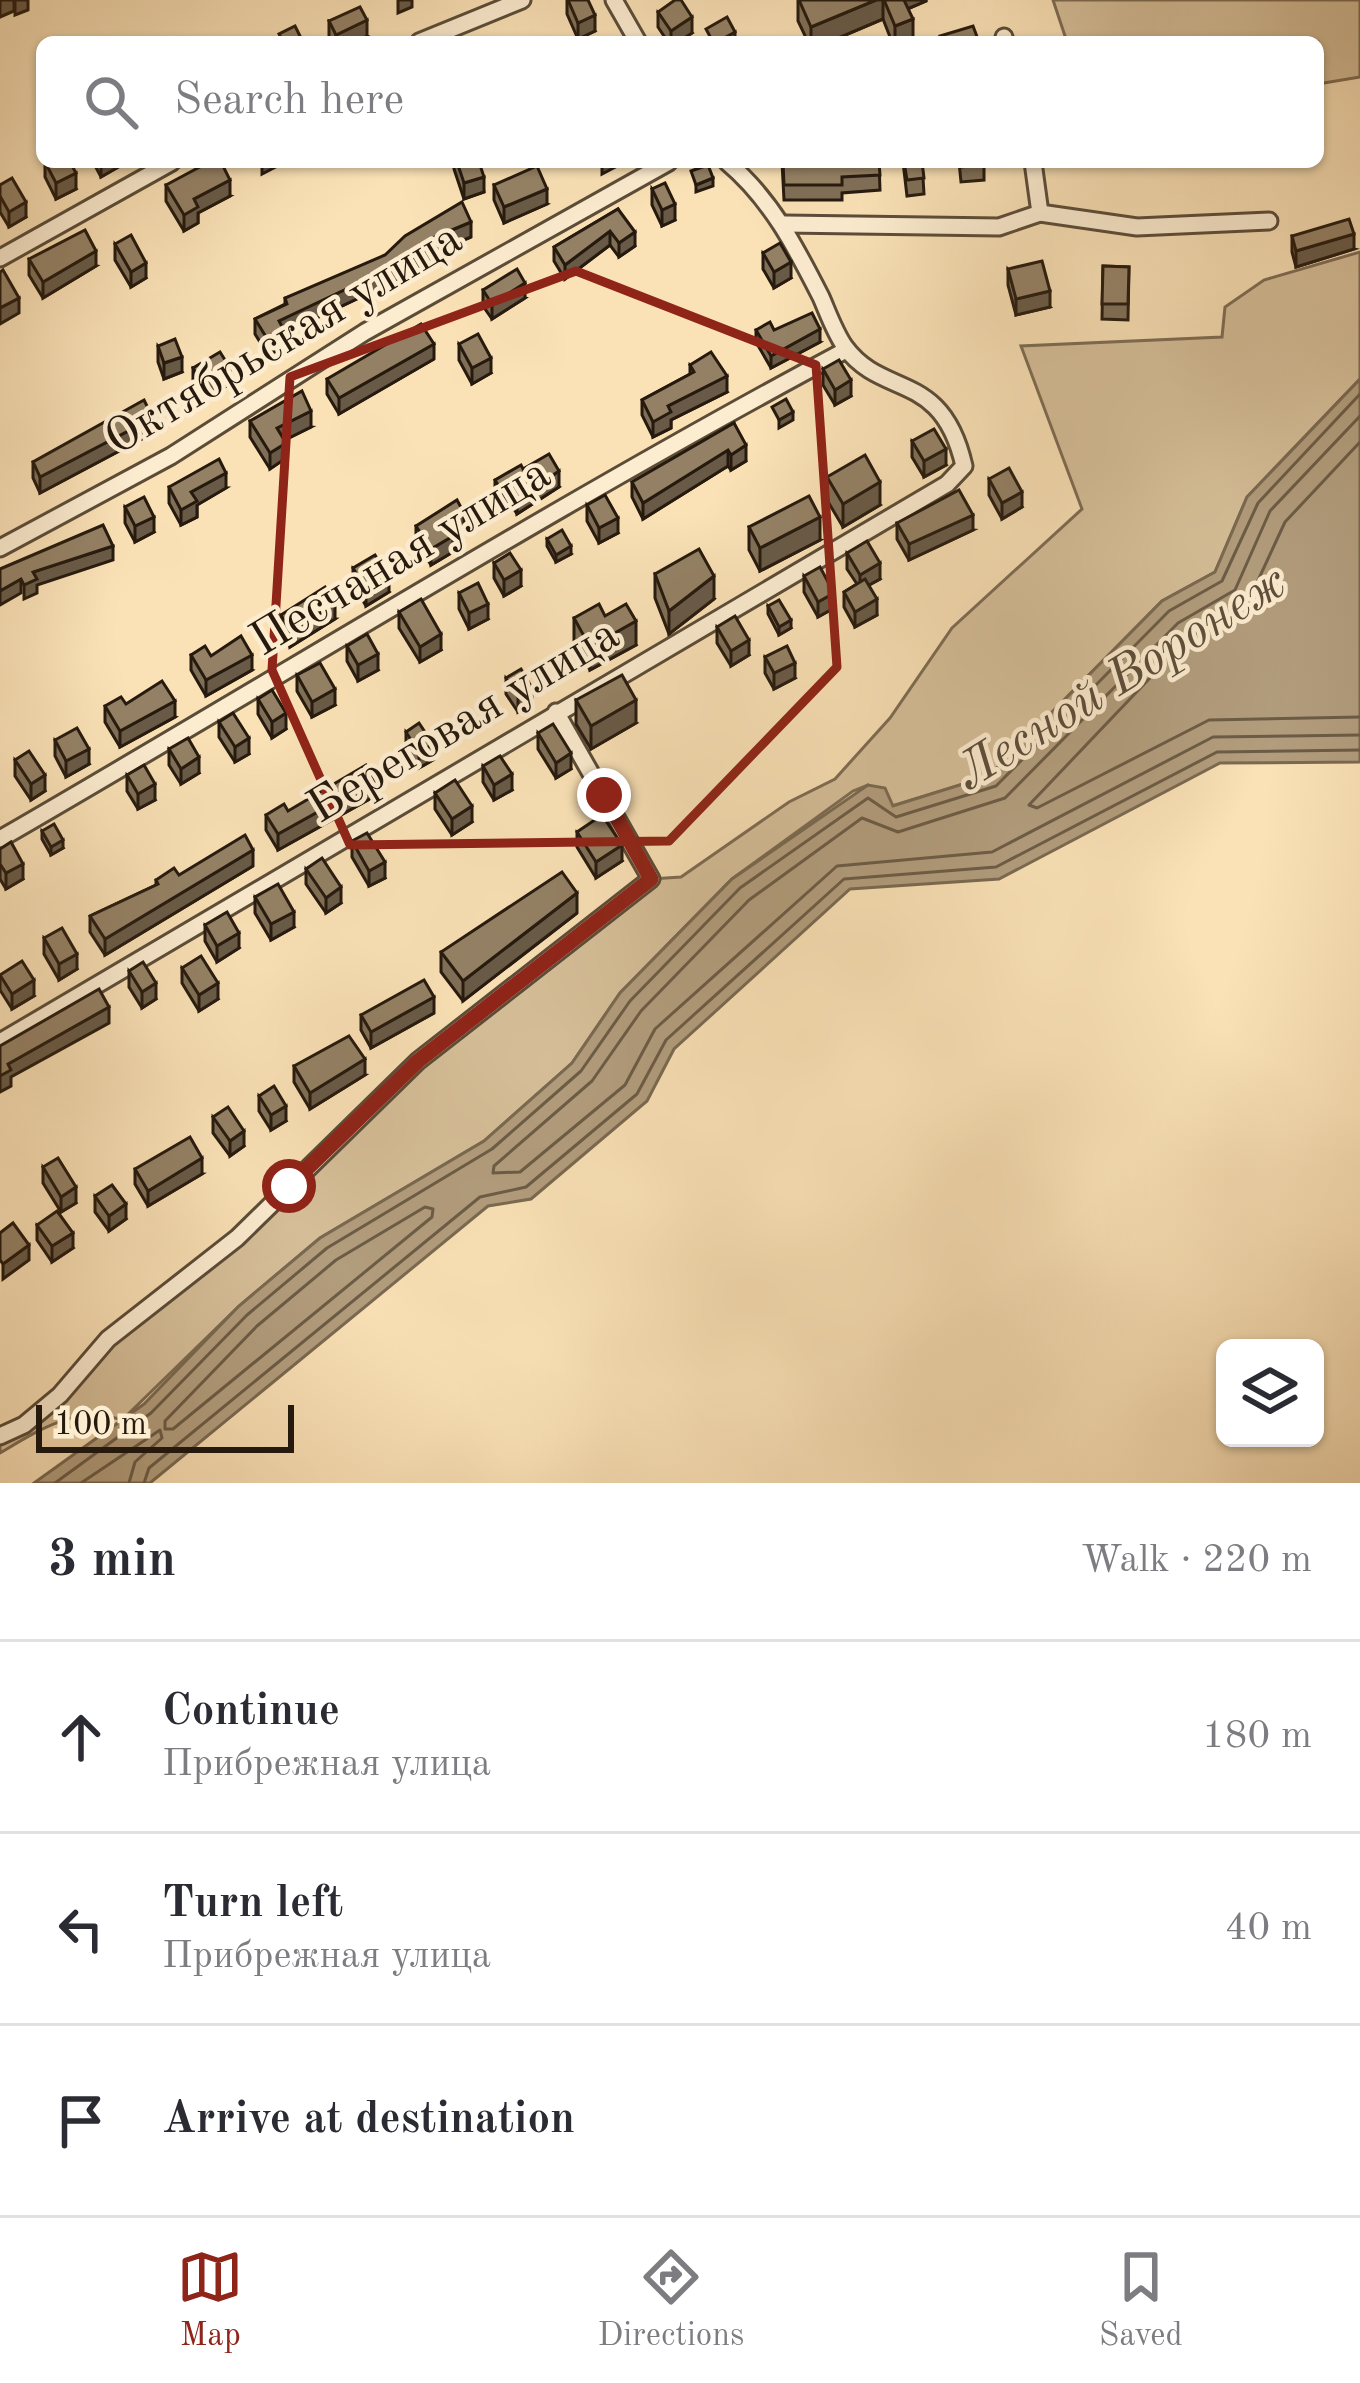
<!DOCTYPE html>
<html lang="en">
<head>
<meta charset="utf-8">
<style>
  :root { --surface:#fff; --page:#f2f2f3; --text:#2b2b33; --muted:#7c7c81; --line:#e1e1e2; --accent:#8f2418 }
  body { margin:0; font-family:"Old Standard TT",serif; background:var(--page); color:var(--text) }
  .controls { position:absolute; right:36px; bottom:36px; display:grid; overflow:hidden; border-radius:18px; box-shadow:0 3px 9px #0004 }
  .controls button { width:108px; height:108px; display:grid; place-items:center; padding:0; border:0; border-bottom:3px solid var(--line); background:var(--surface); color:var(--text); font:60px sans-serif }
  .scale { position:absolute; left:36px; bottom:30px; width:258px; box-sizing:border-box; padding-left:12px; border:6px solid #261a0e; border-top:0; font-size:33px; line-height:42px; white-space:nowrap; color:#261a0e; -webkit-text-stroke:9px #fcecd0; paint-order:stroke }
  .stop { position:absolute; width:36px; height:36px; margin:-27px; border:9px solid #8f2418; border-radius:50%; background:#fff }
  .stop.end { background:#8f2418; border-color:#fff; box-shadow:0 3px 12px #0008 }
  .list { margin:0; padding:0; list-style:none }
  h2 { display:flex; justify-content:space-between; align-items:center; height:156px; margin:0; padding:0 48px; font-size:51px }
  h2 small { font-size:39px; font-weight:400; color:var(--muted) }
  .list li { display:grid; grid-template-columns:78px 1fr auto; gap:36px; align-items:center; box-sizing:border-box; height:192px; padding:0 48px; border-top:3px solid var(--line) }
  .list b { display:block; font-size:45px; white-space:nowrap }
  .list p { margin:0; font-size:39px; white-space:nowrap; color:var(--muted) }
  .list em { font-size:39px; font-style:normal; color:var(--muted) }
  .icon { flex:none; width:66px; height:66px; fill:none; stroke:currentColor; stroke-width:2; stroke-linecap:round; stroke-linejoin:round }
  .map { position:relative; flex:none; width:1360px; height:1483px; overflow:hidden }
  .search { position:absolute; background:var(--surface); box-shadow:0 3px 9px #0004; left:36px; right:36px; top:36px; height:132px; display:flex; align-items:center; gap:30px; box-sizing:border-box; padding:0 42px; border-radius:18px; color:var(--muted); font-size:45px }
  .sheet { height:732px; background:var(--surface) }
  nav { display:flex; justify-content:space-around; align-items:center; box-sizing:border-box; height:168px; border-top:3px solid var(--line); background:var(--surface); font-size:33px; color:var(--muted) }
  nav a { display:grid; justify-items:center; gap:6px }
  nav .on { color:var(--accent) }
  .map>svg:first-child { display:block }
  .green { fill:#d6bf99; stroke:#7e6c54; stroke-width:3 }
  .water { fill:#b29d7d; stroke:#7a6951; stroke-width:3 }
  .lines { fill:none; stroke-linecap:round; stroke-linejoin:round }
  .shore { stroke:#6c5c46; stroke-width:3 }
  .minor-casing { stroke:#5b4c38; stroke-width:21 }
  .minor { stroke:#fcecd0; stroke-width:15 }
  .wall { fill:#7f6f57; stroke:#261a0e; stroke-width:3 }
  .shaded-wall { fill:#685a47; stroke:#261a0e; stroke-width:3 }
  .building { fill:#948165; stroke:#261a0e; stroke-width:3 }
  .route { stroke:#8f2418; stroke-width:15 }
  .marked { fill:none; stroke:#8f2418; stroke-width:9; stroke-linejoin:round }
  .labels { text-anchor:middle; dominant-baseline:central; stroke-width:9; stroke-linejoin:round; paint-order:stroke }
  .street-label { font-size:48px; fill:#261a0e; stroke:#fcecd0 }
  .water-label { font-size:51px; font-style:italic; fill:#5e4e3a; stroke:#fcecd0 }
</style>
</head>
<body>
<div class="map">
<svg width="1360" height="1483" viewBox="0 0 1360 1483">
  <rect width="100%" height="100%" fill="#fae1b6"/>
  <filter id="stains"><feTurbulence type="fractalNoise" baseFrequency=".00167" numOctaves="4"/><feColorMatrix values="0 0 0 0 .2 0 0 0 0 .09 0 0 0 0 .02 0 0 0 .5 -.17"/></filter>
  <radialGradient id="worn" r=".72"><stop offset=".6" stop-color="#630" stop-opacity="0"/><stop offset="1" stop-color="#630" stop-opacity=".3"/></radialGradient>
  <!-- green -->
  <g class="green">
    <path d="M1053,0h307v77l-42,7v-42h-251z"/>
    <path d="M1360,252v127l-113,118 -32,75 -53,29 -173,175 -97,30 -24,-21 -15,6 -121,88 -112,114 -48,70 -88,78 -164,97 -81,68 -117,114c-46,-15 -83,10 -122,33v-17l24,-11 84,-86 129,-101 103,-104 311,-255 30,-2 108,-75 46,-23 55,-61 62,-90 130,-119 -61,-163 201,-9 3,-30 39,-27z"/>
  </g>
  <!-- water -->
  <path class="water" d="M1360,379v383l-140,1 -221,116 -149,10 -176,160 -27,52 -116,98 -43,7 -338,277h-116l110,-79 95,-98 81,-68 164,-97 88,-78 48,-70 112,-114 136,-94 17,3 8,18 96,-30 173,-175 53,-29 32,-75z"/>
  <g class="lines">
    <!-- shore -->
    <g class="shore">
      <path d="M1360,416l-90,95 -35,79 -57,33 -173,175 -107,34 -36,-14 -113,82 -108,111 -49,70 -98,85 -1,7 27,-1 105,-87 30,-56 182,-163 155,-14 221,-115 147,-2"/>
      <path d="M1360,442l-75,80 -37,80 -60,36 -159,167 8,3 172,-88 151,-3"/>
      <path d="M425,1207l8,2 -1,8 -259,212h-8v-8l92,-95 79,-66z"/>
      <path d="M55,1483l96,-70 96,-98 80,-67 165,-99 89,-78 49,-70 110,-113 128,-90 28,19 100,-31 173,-175 53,-30 36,-78 102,-109"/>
      <path d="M81,1483l79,-53 2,8 -27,24 -6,21"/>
      <path d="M144,1483l5,-15 331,-271 46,-10 111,-93 29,-54 178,-161 152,-12 221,-115 143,-2"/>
    </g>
    <defs>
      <g id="minor">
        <path d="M614,0l24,42"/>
        <path d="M1004,37l1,5"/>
        <path d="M419,42l103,-42"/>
        <path d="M1040,213l97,14 132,-6"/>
        <path d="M785,224l214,3 41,-14 -7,-51"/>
        <path d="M0,258l172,-96"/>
        <path d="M0,548l171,-92 194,-124 304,-170"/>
        <path d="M0,839c282,-163 559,-336 846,-489"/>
        <path d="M0,1042l947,-558 17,-18c-22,-97 -81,-67 -119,-119 -10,-14 -17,-34 -24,-50 -26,-51 -50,-98 -94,-135"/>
        <path d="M0,1436l24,-11 36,-30 48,-56 129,-101 181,-177 233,-182 -95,-167"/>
      </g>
    </defs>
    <!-- minor casing -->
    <use href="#minor" class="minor-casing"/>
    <!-- minor -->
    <use href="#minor" class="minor"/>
  </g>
  <!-- wall -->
  <g class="wall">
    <path d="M567,0l28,31 -17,8 -11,-25z"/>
    <path d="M798,0h128v1l-18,8 5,32 -3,1h-18l-9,-23 -54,23h-21l-10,-21z"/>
    <path d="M658,12l34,21 -14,9h-10l-10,-15z"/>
    <path d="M329,21l38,15 -13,6h-22l-3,-5z"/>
    <path d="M45,162l31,27 -20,10 -11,-22z"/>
    <path d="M93,162h34l-26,15z"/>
    <path d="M454,162h25l5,30 -20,7 -10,-30z"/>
    <path d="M782,162h97l1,28 -38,3v7h-58z"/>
    <path d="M903,162h19l2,32 -17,2z"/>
    <path d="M959,162h25v18l-23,2z"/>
    <path d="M0,185l26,32 -17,10 -9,-15z"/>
    <path d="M166,185l64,11 -32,17v10l-14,8 -18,-30z"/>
    <path d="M494,185l53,19 -43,19 -10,-23z"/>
    <path d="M652,189l23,31 -13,6 -10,-21z"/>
    <path d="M618,209l17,37 -16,11 -9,-12 -45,34 -11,-18v-14z"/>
    <path d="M1292,236l62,13 -58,18 -4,-15z"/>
    <path d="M471,237l-32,13v8l-23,13 -131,62v14l-17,8 -13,-21v-15l30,-15v-6z"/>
    <path d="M115,244l31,34 -15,9 -16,-27z"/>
    <path d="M763,253l28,25 -17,10 -11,-19z"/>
    <path d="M29,259l67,7 -53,32 -14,-23z"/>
    <path d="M1103,266l26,1 -1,53 -26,-1z"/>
    <path d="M1008,269l42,38 -34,8 -8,-30z"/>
    <path d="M483,290l42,8 -33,21 -9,-13z"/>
    <path d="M756,330h18l46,12 -49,26 -15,-26z"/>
    <path d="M459,344l32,29 -19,11 -13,-24z"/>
    <path d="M158,346l24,26 -18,7 -6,-17z"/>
    <path d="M434,359l-95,55 -12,-20v-15z"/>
    <path d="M690,365l37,27 -56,28v8l-18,9 -11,-22v-15l48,-26z"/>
    <path d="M193,368l37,16 -27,16 -10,-17z"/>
    <path d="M823,369l28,27 -16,9 -12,-20z"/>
    <path d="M250,421l61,6 -27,13 2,18 -16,11 -20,-32z"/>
    <path d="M734,423l12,38 -15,9 -3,-4 -85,53 -11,-22v-15z"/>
    <path d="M153,433l-113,60 -7,-15v-16z"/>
    <path d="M912,441l34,24 -22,12 -12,-20z"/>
    <path d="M523,469l36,18 -42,27 -5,-8 -8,4 -9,-14v-16z"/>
    <path d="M827,477l53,28 -37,22 -16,-27z"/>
    <path d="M989,479l33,28 -20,12 -13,-24z"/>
    <path d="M169,487l57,1 -29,17v12l-16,8 -12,-22z"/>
    <path d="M587,505l31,28 -19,10 -12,-22z"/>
    <path d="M125,507l29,25 -19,10 -10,-19z"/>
    <path d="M897,523l76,7 -64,30 -12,-21z"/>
    <path d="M416,526l48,2 -11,7v17l-22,13 -15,-24z"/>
    <path d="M749,527l71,13 -60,31 -11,-21z"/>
    <path d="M547,539l24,15 -15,8 -9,-16z"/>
    <path d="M847,553l33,26 -11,6 8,30 -22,12 -11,-20v-15l13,-8 -10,-15z"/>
    <path d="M494,563l27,23 -17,10 -10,-18z"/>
    <path d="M353,568l36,24 -23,14 -13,-22z"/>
    <path d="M655,574l59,25 -45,35 -14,-36z"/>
    <path d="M804,576l30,32 -16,9 -14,-25z"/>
    <path d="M459,593l29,26 -19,10 -10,-20z"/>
    <path d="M768,606l23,22 -12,7 -11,-21z"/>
    <path d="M399,612l42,38 -21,12 -21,-34z"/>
    <path d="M281,615l54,4 -45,28 -9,-16z"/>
    <path d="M605,616l31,29 -46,25 -16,-29v-23z"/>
    <path d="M717,627l32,28 -18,11 -14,-23z"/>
    <path d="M347,646l31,24 -20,11 -11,-20z"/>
    <path d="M191,655l20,1 41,14 -46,26 -15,-26z"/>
    <path d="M765,657l30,21 -21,11 -9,-16z"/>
    <path d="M297,675l38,30 -23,12 -15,-26z"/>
    <path d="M506,678l26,25 -14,9 -12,-18z"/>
    <path d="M258,699l28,30 -14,9 -14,-24z"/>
    <path d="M576,700l60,23 -45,26 -15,-25z"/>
    <path d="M126,704l49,13 -55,30 -15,-25v-16z"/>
    <path d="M219,722l30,32 -14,8 -16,-25z"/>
    <path d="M406,732l27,28 -14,8 -13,-21z"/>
    <path d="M538,733l33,36 -15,9 -18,-29z"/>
    <path d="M55,740l34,24 -23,13 -11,-21z"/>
    <path d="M169,749l30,24 -18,11 -12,-19z"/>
    <path d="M15,760l30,31 -14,9 -16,-24z"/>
    <path d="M483,766l29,24 -18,10 -11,-18z"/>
    <path d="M127,775l28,25 -17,9 -11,-18z"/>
    <path d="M435,793l37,29 -20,13 -17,-26z"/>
    <path d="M375,796l-97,54 -12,-20v-15z"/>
    <path d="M42,831l21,17 -12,7 -9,-16z"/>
    <path d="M577,832l45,29 -26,17 -19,-31z"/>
    <path d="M352,841l33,37 -16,8 -17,-29z"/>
    <path d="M0,849l23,30 -17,10 -6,-10z"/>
    <path d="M253,866l-148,89 -15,-23v-16l66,-31v-5l23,-5z"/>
    <path d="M306,869l35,34 -15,10 -20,-29z"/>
    <path d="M255,897l39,30 -23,13 -16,-27z"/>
    <path d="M577,913l-114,88 -22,-29v-20z"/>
    <path d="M205,925l34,23 -22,14 -12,-21z"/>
    <path d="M44,938l33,31 -18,11 -15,-26z"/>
    <path d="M182,968l36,31 -19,12 -17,-28z"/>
    <path d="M129,971l27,28 -14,9 -13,-21z"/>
    <path d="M0,975l34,21 -22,13 -12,-19z"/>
    <path d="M434,1013l-63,35 -10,-18v-15z"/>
    <path d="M294,1066l71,9 -55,34 -16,-27z"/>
    <path d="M259,1096l27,25 -15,9 -12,-19z"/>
    <path d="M213,1117l31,29 -14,10 -17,-23z"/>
    <path d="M43,1167l33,36 -15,9 -18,-29z"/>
    <path d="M135,1169l67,5 -54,32 -13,-22z"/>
    <path d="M95,1196l31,23 -17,12 -14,-19z"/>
    <path d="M37,1225l36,23 -21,14 -15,-22z"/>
  </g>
  <!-- shaded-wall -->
  <g class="shaded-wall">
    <path d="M2,0h12v11l-14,6v-16z"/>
    <path d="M15,0h13v10l-13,5z"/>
    <path d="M398,0h14v7l-14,6z"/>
    <path d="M876,0h7v19l-54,23h-18v-15z"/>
    <path d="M900,0h26v1l-26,11z"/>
    <path d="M595,15v16l-17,8v-16z"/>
    <path d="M692,17v16l-14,9h-7v-11z"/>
    <path d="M913,19v22l-18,1v-16z"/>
    <path d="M367,20v16l-13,6h-18v-7z"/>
    <path d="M735,32v10h-18z"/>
    <path d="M101,162h26l-26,15z"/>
    <path d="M262,162h21v1l-21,11z"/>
    <path d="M602,162h23l-23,12z"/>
    <path d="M76,173v16l-20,10v-16z"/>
    <path d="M484,177v15l-20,7v-16z"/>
    <path d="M713,178v8l-17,6v-7z"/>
    <path d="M230,180v16l-32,17v10l-14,8v-16l10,-16z"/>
    <path d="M547,189v15l-43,19v-16z"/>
    <path d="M26,202v15l-17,10v-15z"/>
    <path d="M675,204v16l-13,6v-16z"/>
    <path d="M471,222v15l-32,13v8l-23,13 -131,62v14l-17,8v-15l11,-19 156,-84z"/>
    <path d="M610,231v14l-45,34v-14z"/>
    <path d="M635,232v14l-16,11v-14z"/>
    <path d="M1354,234v15l-58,18v-16z"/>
    <path d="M96,251v15l-53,32v-16z"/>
    <path d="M791,262v16l-17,10v-16z"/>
    <path d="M146,263v15l-15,9v-15z"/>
    <path d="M525,283v15l-33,21v-15z"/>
    <path d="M1050,291v16l-34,8v-16z"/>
    <path d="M19,298v15l-19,11v-16z"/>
    <path d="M820,329v13l-49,26v-12z"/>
    <path d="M434,344v15l-95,55v-16z"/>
    <path d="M182,357v15l-18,7v-16z"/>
    <path d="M491,358v15l-19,11v-16z"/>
    <path d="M230,368v16l-27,16v-16z"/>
    <path d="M727,376v16l-56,28v8l-18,9v-15l15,-16z"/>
    <path d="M851,380v16l-16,9v-15z"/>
    <path d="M311,411v16l-34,17v-16z"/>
    <path d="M793,412v8l-14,8v-8z"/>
    <path d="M153,418v15l-113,60v-16z"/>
    <path d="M286,443v15l-16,11v-16z"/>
    <path d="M746,445v16l-15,9v-15z"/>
    <path d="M946,449v16l-22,12v-16z"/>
    <path d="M728,450v16l-85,53v-16z"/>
    <path d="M559,471v16l-42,27v-15z"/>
    <path d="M226,473v15l-29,17v12l-16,8v-15l10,-18z"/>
    <path d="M880,482v23l-37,22v-23z"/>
    <path d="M512,490v16l-8,4v-15z"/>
    <path d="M1022,492v15l-20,12v-16z"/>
    <path d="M464,513v15l-18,10v-15z"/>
    <path d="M973,515v15l-64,30v-16z"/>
    <path d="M154,517v15l-19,10v-16z"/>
    <path d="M820,517v23l-60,31v-23z"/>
    <path d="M618,518v15l-19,10v-15z"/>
    <path d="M453,536v16l-22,13v-16z"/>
    <path d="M113,546v14l-76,25v8l-13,6v-14l9,-13z"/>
    <path d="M571,546v8l-15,8v-7z"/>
    <path d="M880,563v16l-20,11v-15z"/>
    <path d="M521,570v16l-17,10v-16z"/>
    <path d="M389,576v16l-23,14v-16z"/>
    <path d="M714,576v23l-45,35v-23z"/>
    <path d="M21,579v14l-21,12v-14z"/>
    <path d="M834,593v15l-16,9v-15z"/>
    <path d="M877,599v16l-22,12v-15z"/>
    <path d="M335,604v15l-45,28v-16z"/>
    <path d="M488,604v15l-19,10v-16z"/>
    <path d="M791,620v8l-12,7v-8z"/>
    <path d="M636,621v24l-46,25v-23z"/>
    <path d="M441,634v16l-21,12v-15z"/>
    <path d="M749,640v15l-18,11v-15z"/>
    <path d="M378,654v16l-20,11v-16z"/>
    <path d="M252,655v15l-46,26v-16z"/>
    <path d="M795,663v15l-21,11v-16z"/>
    <path d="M532,688v15l-14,9v-15z"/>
    <path d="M335,689v16l-23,12v-15z"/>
    <path d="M636,700v23l-45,26v-23z"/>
    <path d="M175,701v16l-55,30v-16z"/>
    <path d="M286,713v16l-14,9v-16z"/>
    <path d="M249,738v16l-14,8v-15z"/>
    <path d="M433,744v16l-14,8v-15z"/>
    <path d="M89,749v15l-23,13v-16z"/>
    <path d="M571,753v16l-15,9v-15z"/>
    <path d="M199,757v16l-18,11v-15z"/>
    <path d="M512,774v16l-18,10v-15z"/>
    <path d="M45,775v16l-14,9v-16z"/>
    <path d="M375,780v16l-97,54v-16z"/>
    <path d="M155,784v16l-17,9v-15z"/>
    <path d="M472,806v16l-20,13v-16z"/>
    <path d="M63,840v8l-12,7v-8z"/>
    <path d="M622,845v16l-26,17v-16z"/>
    <path d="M253,850v16l-148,89v-16z"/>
    <path d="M385,862v16l-16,8v-15z"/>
    <path d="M23,864v15l-17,10v-16z"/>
    <path d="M341,887v16l-15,10v-15z"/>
    <path d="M577,893v20l-114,88v-20z"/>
    <path d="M294,912v15l-23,13v-16z"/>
    <path d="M239,933v15l-22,14v-16z"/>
    <path d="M77,954v15l-18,11v-16z"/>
    <path d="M34,980v16l-22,13v-15z"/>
    <path d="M156,983v16l-14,9v-16z"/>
    <path d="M218,983v16l-19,12v-16z"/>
    <path d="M434,997v16l-63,35v-16z"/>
    <path d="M109,1007v16l-98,54v9l-11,6v-16l8,-12z"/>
    <path d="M365,1059v16l-55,34v-16z"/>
    <path d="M286,1106v15l-15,9v-15z"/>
    <path d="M244,1131v15l-14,10v-15z"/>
    <path d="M202,1158v16l-54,32v-15z"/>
    <path d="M76,1187v16l-15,9v-15z"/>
    <path d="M126,1204v15l-17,12v-15z"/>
    <path d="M73,1233v15l-21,14v-16z"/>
    <path d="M29,1245v15l-26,19v-15z"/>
  </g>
  <!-- building -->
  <g class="building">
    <path d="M568,0h20l7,15 -17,8z"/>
    <path d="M675,0h6l11,17 -21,14 -13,-19z"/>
    <path d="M799,0h77l-65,27z"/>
    <path d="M884,0h20l9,19 -18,7z"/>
    <path d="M360,7l7,13 -31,15 -7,-14z"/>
    <path d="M727,17l8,15 -18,10h-4l-7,-13z"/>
    <path d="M295,26l8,16h-20l-4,-8z"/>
    <path d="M973,26l6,16h-37l-2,-6z"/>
    <path d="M45,162h25l6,11 -20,10z"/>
    <path d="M209,162h12l9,18 -36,19 4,8 -14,8 -18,-30z"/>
    <path d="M457,162h22l5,15 -20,6z"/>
    <path d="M783,162h96l1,13 -38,2v8h-58z"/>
    <path d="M904,162h18l2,16 -17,2z"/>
    <path d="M961,162h23v2l-23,3z"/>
    <path d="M708,165l5,13 -17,7 -5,-14z"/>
    <path d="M537,166l10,23 -43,18 -10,-22z"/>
    <path d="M12,178l14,24 -17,10 -9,-16v-11z"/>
    <path d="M665,183l10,21 -13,6 -10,-21z"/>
    <path d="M462,202l9,20 -36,15 4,6 -23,13 -137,65 6,11 -17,8 -13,-21 32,-15 -2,-6 100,-43 20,-19z"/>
    <path d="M618,209l17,23 -16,11 -9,-12 -45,34 -11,-18z"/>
    <path d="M1349,219l5,15 -58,17 -4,-15z"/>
    <path d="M85,230l11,21 -53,31 -14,-23z"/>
    <path d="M131,235l15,28 -15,9 -16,-28z"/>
    <path d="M780,243l11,19 -17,10 -11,-19z"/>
    <path d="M1042,261l8,30 -34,8 -8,-30z"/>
    <path d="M1103,266l26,1 -1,37h-26z"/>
    <path d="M517,269l8,14 -33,21 -9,-14z"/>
    <path d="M3,270l16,28 -19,10v-36z"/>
    <path d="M812,313l8,16 -49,27 -15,-26 14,-8 4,8z"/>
    <path d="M421,324l13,20 -95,54 -12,-19z"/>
    <path d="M478,334l13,24 -19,10 -13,-24z"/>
    <path d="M175,339l7,18 -18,6 -6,-17z"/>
    <path d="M220,352l10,16 -27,16 -10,-16z"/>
    <path d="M711,352l16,24 -59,30 3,6 -18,10 -11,-22 52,-28 -4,-7z"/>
    <path d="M839,360l12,20 -16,10 -12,-21z"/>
    <path d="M302,391l9,20 -34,17 9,15 -16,10 -20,-32z"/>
    <path d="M786,399l7,13 -14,8 -7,-13z"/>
    <path d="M144,400l9,18 -113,59 -7,-15z"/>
    <path d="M734,423l12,22 -15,10 -3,-5 -85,53 -11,-21z"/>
    <path d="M934,429l12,20 -22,12 -12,-20z"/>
    <path d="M549,454l10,17 -42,28 -5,-9 -8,5 -9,-15 26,-15 2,4z"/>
    <path d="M865,455l15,27 -37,22 -16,-27z"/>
    <path d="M219,459l7,14 -35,19 6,9 -16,9 -12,-23z"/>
    <path d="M1009,468l13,24 -20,11 -13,-24z"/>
    <path d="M959,490l14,25 -64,29 -12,-21z"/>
    <path d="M605,495l13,23 -19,10 -12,-23z"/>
    <path d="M809,496l11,21 -60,31 -11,-21z"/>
    <path d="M144,497l10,20 -19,9 -10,-19z"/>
    <path d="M457,500l7,13 -18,10 7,13 -22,13 -15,-23z"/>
    <path d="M103,525l10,21 -80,26 4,7 -13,6 -3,-6 -21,12v-22z"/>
    <path d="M562,530l9,16 -15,9 -9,-16z"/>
    <path d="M867,541l13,22 -20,12 -13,-22z"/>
    <path d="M699,549l15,27 -45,35 -14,-37z"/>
    <path d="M510,553l11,17 -17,10 -10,-17z"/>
    <path d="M375,555l14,21 -23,14 -13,-22z"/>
    <path d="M820,567l14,26 -16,9 -14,-26z"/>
    <path d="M865,579l12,20 -22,13 -11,-20z"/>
    <path d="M478,583l10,21 -19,9 -10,-20z"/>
    <path d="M325,587l10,17 -45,27 -9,-16z"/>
    <path d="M421,599l20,35 -21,13 -21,-35z"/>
    <path d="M779,600l12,20 -12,7 -11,-21z"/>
    <path d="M599,604l6,12 21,-12 10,17 -46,26 -16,-29z"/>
    <path d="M735,616l14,24 -18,11 -14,-24z"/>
    <path d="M367,634l11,20 -20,11 -11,-19z"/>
    <path d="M241,636l11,19 -46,25 -15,-25 14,-9 6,10z"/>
    <path d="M787,646l8,17 -21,10 -9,-16z"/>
    <path d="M320,663l15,26 -23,13 -15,-27z"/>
    <path d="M521,669l11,19 -14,9 -12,-19z"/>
    <path d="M622,675l14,25 -45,26 -15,-26z"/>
    <path d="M162,681l13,20 -55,30 -15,-25 16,-9 5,7z"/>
    <path d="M272,690l14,23 -14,9 -14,-23z"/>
    <path d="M233,713l16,25 -14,9 -16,-25z"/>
    <path d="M419,723l14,21 -14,9 -13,-21z"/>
    <path d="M553,724l18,29 -15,10 -18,-30z"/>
    <path d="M77,728l12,21 -23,12 -11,-21z"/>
    <path d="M188,738l11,19 -18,12 -12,-20z"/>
    <path d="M29,751l16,24 -14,9 -16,-24z"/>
    <path d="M500,756l12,18 -18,11 -11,-19z"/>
    <path d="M144,765l11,19 -17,10 -11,-19z"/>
    <path d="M366,765l9,15 -97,54 -12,-19 18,-11 4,7z"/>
    <path d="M455,780l17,26 -20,13 -17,-26z"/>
    <path d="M602,815l20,30 -26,17 -19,-30z"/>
    <path d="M54,824l9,16 -12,7 -9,-16z"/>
    <path d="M367,833l18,29 -16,9 -17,-30z"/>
    <path d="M245,835l8,15 -148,89 -15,-23 68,-32 -2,-4 18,-12 5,7z"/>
    <path d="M11,842l12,22 -17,9 -6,-9v-15z"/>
    <path d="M322,858l19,29 -15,11 -20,-29z"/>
    <path d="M562,872l15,21 -114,88 -22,-29z"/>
    <path d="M278,884l16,28 -23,12 -16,-27z"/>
    <path d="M227,912l12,21 -22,13 -12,-21z"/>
    <path d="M62,928l15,26 -18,10 -15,-26z"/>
    <path d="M201,956l17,27 -19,12 -17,-27z"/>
    <path d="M22,961l12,19 -22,14 -12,-19z"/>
    <path d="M143,962l13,21 -14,9 -13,-21z"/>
    <path d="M424,980l10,17 -63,35 -10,-17z"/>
    <path d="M99,989l10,18 -101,57 3,6 -11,6v-30z"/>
    <path d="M349,1036l16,23 -55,34 -16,-27z"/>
    <path d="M274,1086l12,20 -15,9 -12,-19z"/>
    <path d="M228,1107l16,24 -14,10 -17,-24z"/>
    <path d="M190,1137l12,21 -54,33 -13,-22z"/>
    <path d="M58,1158l18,29 -15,10 -18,-30z"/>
    <path d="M112,1185l14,19 -17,12 -14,-20z"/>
    <path d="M57,1211l16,22 -21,13 -15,-21z"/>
    <path d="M13,1223l16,22 -26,19 -3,-4v-27z"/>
  </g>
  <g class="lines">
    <!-- route -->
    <path class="route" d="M289,1186l129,-125 233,-182 -47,-84"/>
  </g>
  <!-- marked area -->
  <path class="marked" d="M576,271l240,94 21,302 -168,174 -319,4 -78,-175 18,-293z"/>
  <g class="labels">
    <!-- street labels -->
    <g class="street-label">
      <text transform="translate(284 340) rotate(-31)">Октябрьская улица</text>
      <text transform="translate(401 558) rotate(-31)">Песчаная улица</text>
      <text transform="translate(464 722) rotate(-31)">Береговая улица</text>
    </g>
    <!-- water labels -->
    <g class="water-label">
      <text transform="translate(1122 679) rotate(-32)">Лесной Воронеж</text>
    </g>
  </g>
  <rect width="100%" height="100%" filter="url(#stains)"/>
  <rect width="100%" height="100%" fill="url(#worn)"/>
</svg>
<div class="controls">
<button><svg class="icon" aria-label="layers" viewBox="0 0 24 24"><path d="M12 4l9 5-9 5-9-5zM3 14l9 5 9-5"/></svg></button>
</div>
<div class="scale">100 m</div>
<div class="stop" style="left:289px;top:1186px"></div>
<div class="stop end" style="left:604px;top:795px"></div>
<div class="search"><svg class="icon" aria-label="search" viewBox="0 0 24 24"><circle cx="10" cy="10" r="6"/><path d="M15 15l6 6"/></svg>Search here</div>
</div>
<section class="sheet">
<h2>3 min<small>Walk · 220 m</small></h2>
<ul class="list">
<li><svg class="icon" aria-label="ahead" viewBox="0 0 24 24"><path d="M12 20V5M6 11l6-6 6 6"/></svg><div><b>Continue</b><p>Прибрежная улица</p></div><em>180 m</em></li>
<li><svg class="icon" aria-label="left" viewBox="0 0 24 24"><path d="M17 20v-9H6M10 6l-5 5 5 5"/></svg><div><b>Turn left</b><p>Прибрежная улица</p></div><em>40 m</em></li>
<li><svg class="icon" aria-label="arrive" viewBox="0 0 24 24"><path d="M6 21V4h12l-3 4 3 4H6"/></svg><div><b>Arrive at destination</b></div></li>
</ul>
</section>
<nav>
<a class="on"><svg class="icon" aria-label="map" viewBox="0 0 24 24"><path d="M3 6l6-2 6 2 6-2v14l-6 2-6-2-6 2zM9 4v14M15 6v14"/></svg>Map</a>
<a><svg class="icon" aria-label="directions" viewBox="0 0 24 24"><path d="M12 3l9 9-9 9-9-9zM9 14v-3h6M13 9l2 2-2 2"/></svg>Directions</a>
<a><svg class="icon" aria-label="saved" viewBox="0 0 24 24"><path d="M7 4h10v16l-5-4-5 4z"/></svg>Saved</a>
</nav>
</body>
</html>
